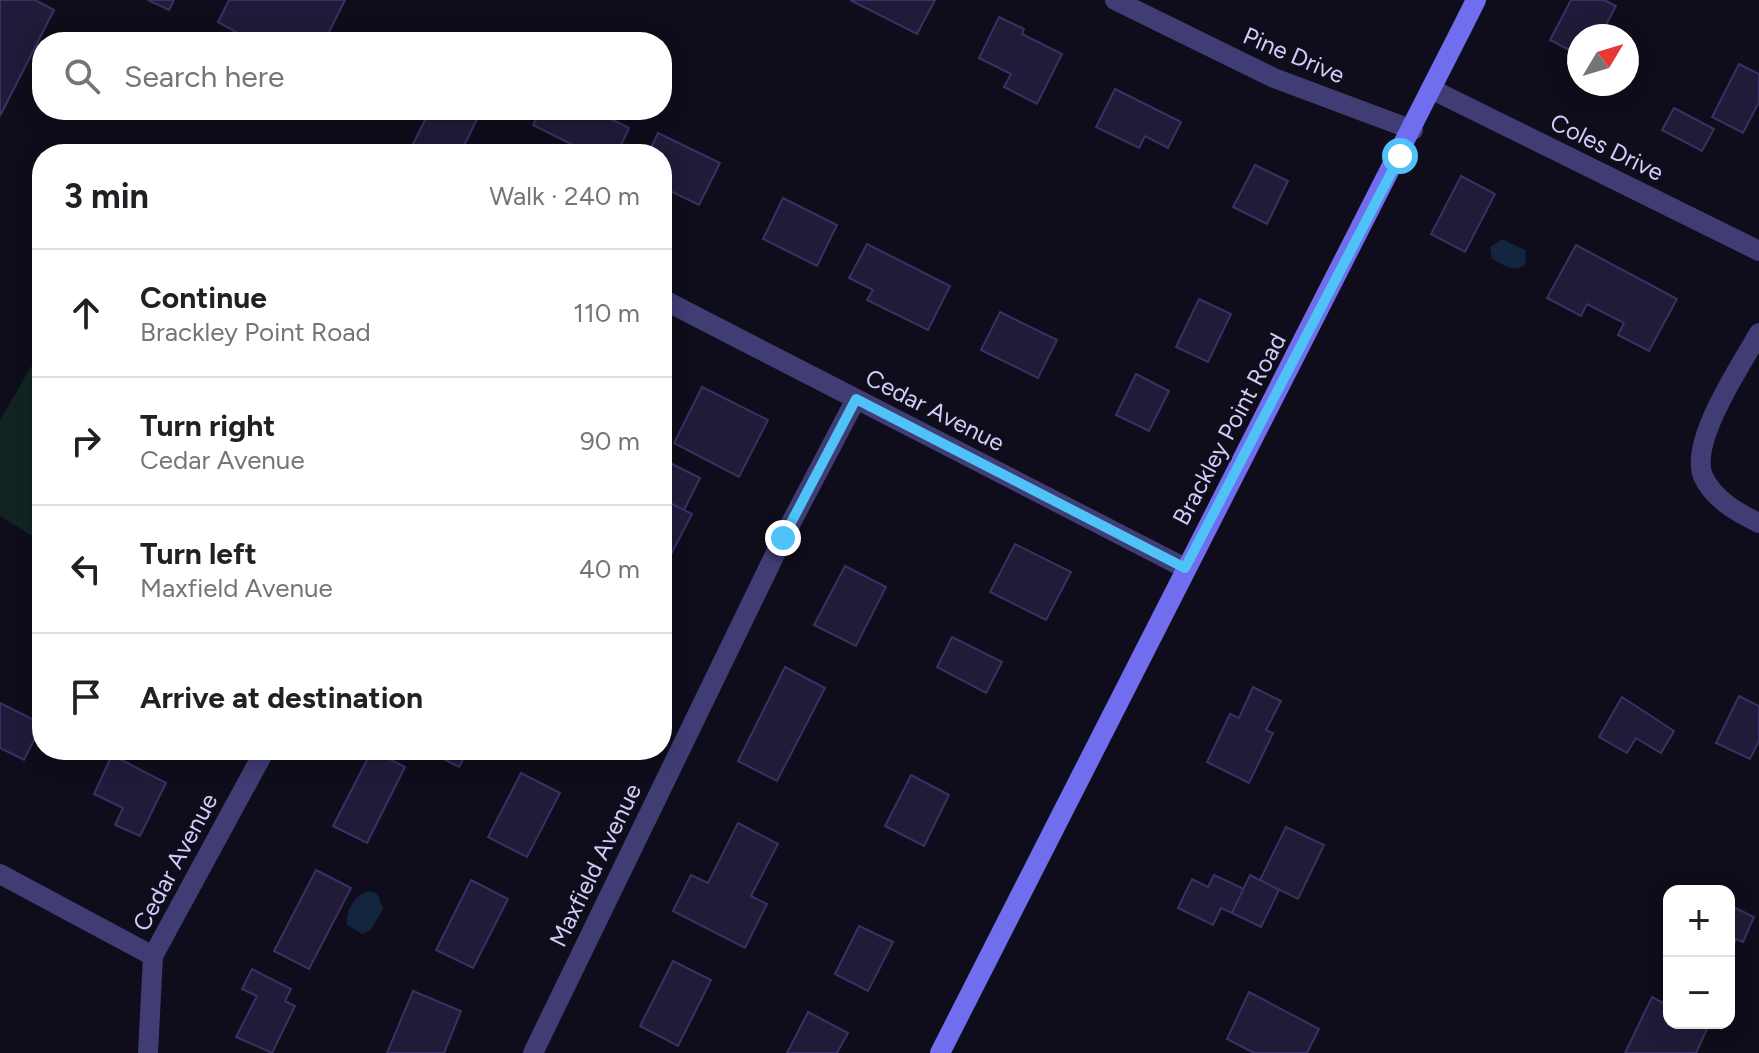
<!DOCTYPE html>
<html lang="en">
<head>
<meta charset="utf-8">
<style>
  :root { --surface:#fff; --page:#f6f6f6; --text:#202124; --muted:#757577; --line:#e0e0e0 }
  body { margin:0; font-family:Figtree,sans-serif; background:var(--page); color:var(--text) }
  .controls { position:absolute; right:24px; bottom:24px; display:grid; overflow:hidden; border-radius:16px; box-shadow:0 4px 20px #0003 }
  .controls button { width:72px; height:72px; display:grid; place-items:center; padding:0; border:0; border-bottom:2px solid var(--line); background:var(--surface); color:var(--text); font:40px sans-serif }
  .compass { position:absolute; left:1567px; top:24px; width:72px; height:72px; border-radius:50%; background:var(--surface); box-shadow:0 4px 20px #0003; rotate:52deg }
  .stop { position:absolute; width:24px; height:24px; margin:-18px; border:6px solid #4fc3f7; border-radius:50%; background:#fff }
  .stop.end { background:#4fc3f7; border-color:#fff; box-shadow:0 2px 8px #0008 }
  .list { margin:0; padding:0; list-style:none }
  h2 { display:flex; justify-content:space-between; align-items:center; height:104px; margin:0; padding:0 32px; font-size:34px }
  h2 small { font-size:26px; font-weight:400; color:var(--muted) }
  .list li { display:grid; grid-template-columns:52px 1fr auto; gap:24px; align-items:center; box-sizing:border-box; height:128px; padding:0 32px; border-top:2px solid var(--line) }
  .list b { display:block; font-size:30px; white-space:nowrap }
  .list p { margin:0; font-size:26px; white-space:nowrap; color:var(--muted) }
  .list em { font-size:26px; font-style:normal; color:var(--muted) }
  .icon { flex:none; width:44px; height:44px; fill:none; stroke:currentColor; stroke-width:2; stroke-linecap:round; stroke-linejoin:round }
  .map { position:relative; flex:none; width:1759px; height:1053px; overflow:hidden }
  .search { position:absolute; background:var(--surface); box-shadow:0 4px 20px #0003; left:32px; top:32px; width:640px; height:88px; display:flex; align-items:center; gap:20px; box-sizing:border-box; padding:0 28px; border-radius:32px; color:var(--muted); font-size:30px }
  .panel { position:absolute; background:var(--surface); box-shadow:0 4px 20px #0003; left:32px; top:144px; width:640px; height:616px; border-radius:32px }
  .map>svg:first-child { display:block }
  .green { fill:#112423 }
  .water { fill:#12243e }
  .building { fill:#211b39; stroke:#393063; stroke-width:2 }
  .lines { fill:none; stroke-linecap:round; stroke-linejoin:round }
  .minor { stroke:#3f3d74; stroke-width:20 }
  .secondary { stroke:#706eef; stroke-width:20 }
  .route { stroke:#4fc3f7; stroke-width:10 }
  .labels { text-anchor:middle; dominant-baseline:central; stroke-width:6; stroke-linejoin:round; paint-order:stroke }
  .street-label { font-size:24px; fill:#d1ccf9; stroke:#0f0d1b }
</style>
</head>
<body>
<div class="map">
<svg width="1759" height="1053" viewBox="0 0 1759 1053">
  <rect width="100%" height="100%" fill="#0f0d1b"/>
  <!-- green -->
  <path class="green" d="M39,353l3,2v187l-42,-26v-96z"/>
  <!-- water -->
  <g class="water">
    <path d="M1502,239l23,11 1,14c-11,10 -22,1 -34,-5l-2,-12z"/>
    <path d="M368,891l9,2 6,16 -13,22 -8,3 -15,-9c-2,-14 8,-30 21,-34z"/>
  </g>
  <!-- building -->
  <g class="building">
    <path d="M0,0h35l19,10 -54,106z"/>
    <path d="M148,0h26l-5,10z"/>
    <path d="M229,0h116l-21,42h-70l-36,-20z"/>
    <path d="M850,0h85l-18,34z"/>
    <path d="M1571,0h33l12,6 -16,30h-21v19l-29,-15z"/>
    <path d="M999,17l25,12 -2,5 40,20 -25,50 -33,-17 7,-13 -32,-16z"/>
    <path d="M1739,64l20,10v28l-16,31 -31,-16z"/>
    <path d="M1115,89l66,33 -13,26 -23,-12 -6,12 -43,-21z"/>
    <path d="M1674,108l40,21 -12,22 -40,-21z"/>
    <path d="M430,110h38l11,5 -19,39h-52z"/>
    <path d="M541,110h52l36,18 -12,26h-26l-58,-29z"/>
    <path d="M658,133l62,30 -21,42 -37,-18v-33h-14z"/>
    <path d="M1255,165l33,16 -21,43 -34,-17z"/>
    <path d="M1461,176l34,18 -30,58 -34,-18z"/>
    <path d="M783,198l54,27 -20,41 -54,-27z"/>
    <path d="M867,244l83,42 -22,44 -61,-30 6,-10 -24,-12z"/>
    <path d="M1576,245l101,54 -28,52 -31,-16 6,-12 -37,-19 -6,12 -34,-18z"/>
    <path d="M1199,299l32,15 -23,48 -32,-15z"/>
    <path d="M1000,312l57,28 -19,38 -57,-28z"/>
    <path d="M1136,374l33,17 -20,40 -33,-16z"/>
    <path d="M702,387l66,33 -29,57 -65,-34z"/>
    <path d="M664,460l36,18 -16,32 -22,-11z"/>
    <path d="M662,499l30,15 -26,50 -4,-2z"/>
    <path d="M1015,544l56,28 -25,48 -56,-28z"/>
    <path d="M845,566l41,21 -30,59 -42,-21z"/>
    <path d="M952,637l50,25 -16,31 -49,-26z"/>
    <path d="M785,667l40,21 -48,93 -39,-20z"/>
    <path d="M1253,687l28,14 -15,29 7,3 -24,50 -42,-21 23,-48 9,4z"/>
    <path d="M1739,696l20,10v35l-9,18 -34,-16z"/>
    <path d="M1622,697l52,34 -13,22 -25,-15 -9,15 -28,-16z"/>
    <path d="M0,703l42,21 -18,36 -24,-12z"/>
    <path d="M372,750l33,17 -38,76 -34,-17z"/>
    <path d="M426,750h42l-9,17z"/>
    <path d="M112,755l54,28 -26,53 -25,-11 8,-17 -29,-14z"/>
    <path d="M521,773l39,20 -33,64 -39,-20z"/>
    <path d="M911,775l38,20 -25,51 -39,-20z"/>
    <path d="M738,823l40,21 -27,52 16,8 -22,44 -72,-37 18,-36 17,8z"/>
    <path d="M1286,827l38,18 -26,54 -38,-19z"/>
    <path d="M316,870l35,18 -42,81 -35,-18z"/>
    <path d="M1214,875l30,14 -12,24 -11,-5 -8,17 -35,-17 14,-29 16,8z"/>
    <path d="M1250,875l29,15 -18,37 -29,-14z"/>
    <path d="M471,880l37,19 -35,69 -37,-18z"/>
    <path d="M1729,905l25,12 -11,25 -7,-3 -7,15z"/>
    <path d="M859,926l34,16 -25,49 -33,-17z"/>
    <path d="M673,961l38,19 -33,66 -38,-20z"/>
    <path d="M252,969l39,20 -6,12 10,5 -23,47 -36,-16 21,-41 -15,-7z"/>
    <path d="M413,991l48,20 -17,42h-57z"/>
    <path d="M1249,992l70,37 -12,24h-53l-27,-14z"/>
    <path d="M1652,997l17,9v17l40,2 -13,28h-71z"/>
    <path d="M808,1012l40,21 -11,20h-50z"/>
  </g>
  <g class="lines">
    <!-- minor -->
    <g class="minor">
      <path d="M1115,0l159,78 139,52"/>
      <path d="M1431,89l328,162"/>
      <path d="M662,299l523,269"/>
      <path d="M1759,333c-17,31 -70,108 -56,143 10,23 35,37 56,47"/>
      <path d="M0,874l153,82"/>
      <path d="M148,1053l5,-97 112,-206"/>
      <path d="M533,1053l250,-515 73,-139"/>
    </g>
    <!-- secondary -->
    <path class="secondary" d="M940,1053c178,-351 359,-701 536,-1053"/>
  </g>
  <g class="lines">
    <!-- route -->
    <path class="route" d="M783,538l73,-139 329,169 215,-412"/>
  </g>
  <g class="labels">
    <!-- street labels -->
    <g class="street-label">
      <text transform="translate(1294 55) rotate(23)">Pine Drive</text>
      <text transform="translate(1607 147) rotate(26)">Coles Drive</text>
      <text transform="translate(935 410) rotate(27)">Cedar Avenue</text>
      <text transform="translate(1229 429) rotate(-62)">Brackley Point Road</text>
      <text transform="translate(175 862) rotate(-62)">Cedar Avenue</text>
      <text transform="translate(595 865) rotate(-64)">Maxfield Avenue</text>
    </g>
  </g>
</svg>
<div class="controls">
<button>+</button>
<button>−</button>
</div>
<svg class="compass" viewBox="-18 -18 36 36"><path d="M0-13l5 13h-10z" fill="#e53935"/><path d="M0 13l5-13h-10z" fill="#757577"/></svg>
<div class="stop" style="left:1400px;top:156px"></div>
<div class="stop end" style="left:783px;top:538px"></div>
<div class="search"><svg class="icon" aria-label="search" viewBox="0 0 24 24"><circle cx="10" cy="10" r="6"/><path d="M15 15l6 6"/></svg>Search here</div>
<section class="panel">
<h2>3 min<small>Walk · 240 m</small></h2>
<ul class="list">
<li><svg class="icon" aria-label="ahead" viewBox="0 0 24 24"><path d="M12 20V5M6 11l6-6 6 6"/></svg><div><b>Continue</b><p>Brackley Point Road</p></div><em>110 m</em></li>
<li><svg class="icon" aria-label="right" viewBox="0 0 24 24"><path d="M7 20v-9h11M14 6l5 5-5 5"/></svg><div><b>Turn right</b><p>Cedar Avenue</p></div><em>90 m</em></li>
<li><svg class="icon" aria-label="left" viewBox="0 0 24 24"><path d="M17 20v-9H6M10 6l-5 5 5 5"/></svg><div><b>Turn left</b><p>Maxfield Avenue</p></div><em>40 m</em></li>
<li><svg class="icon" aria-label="arrive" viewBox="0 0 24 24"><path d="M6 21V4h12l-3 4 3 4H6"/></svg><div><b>Arrive at destination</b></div></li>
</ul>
</section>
</div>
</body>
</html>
